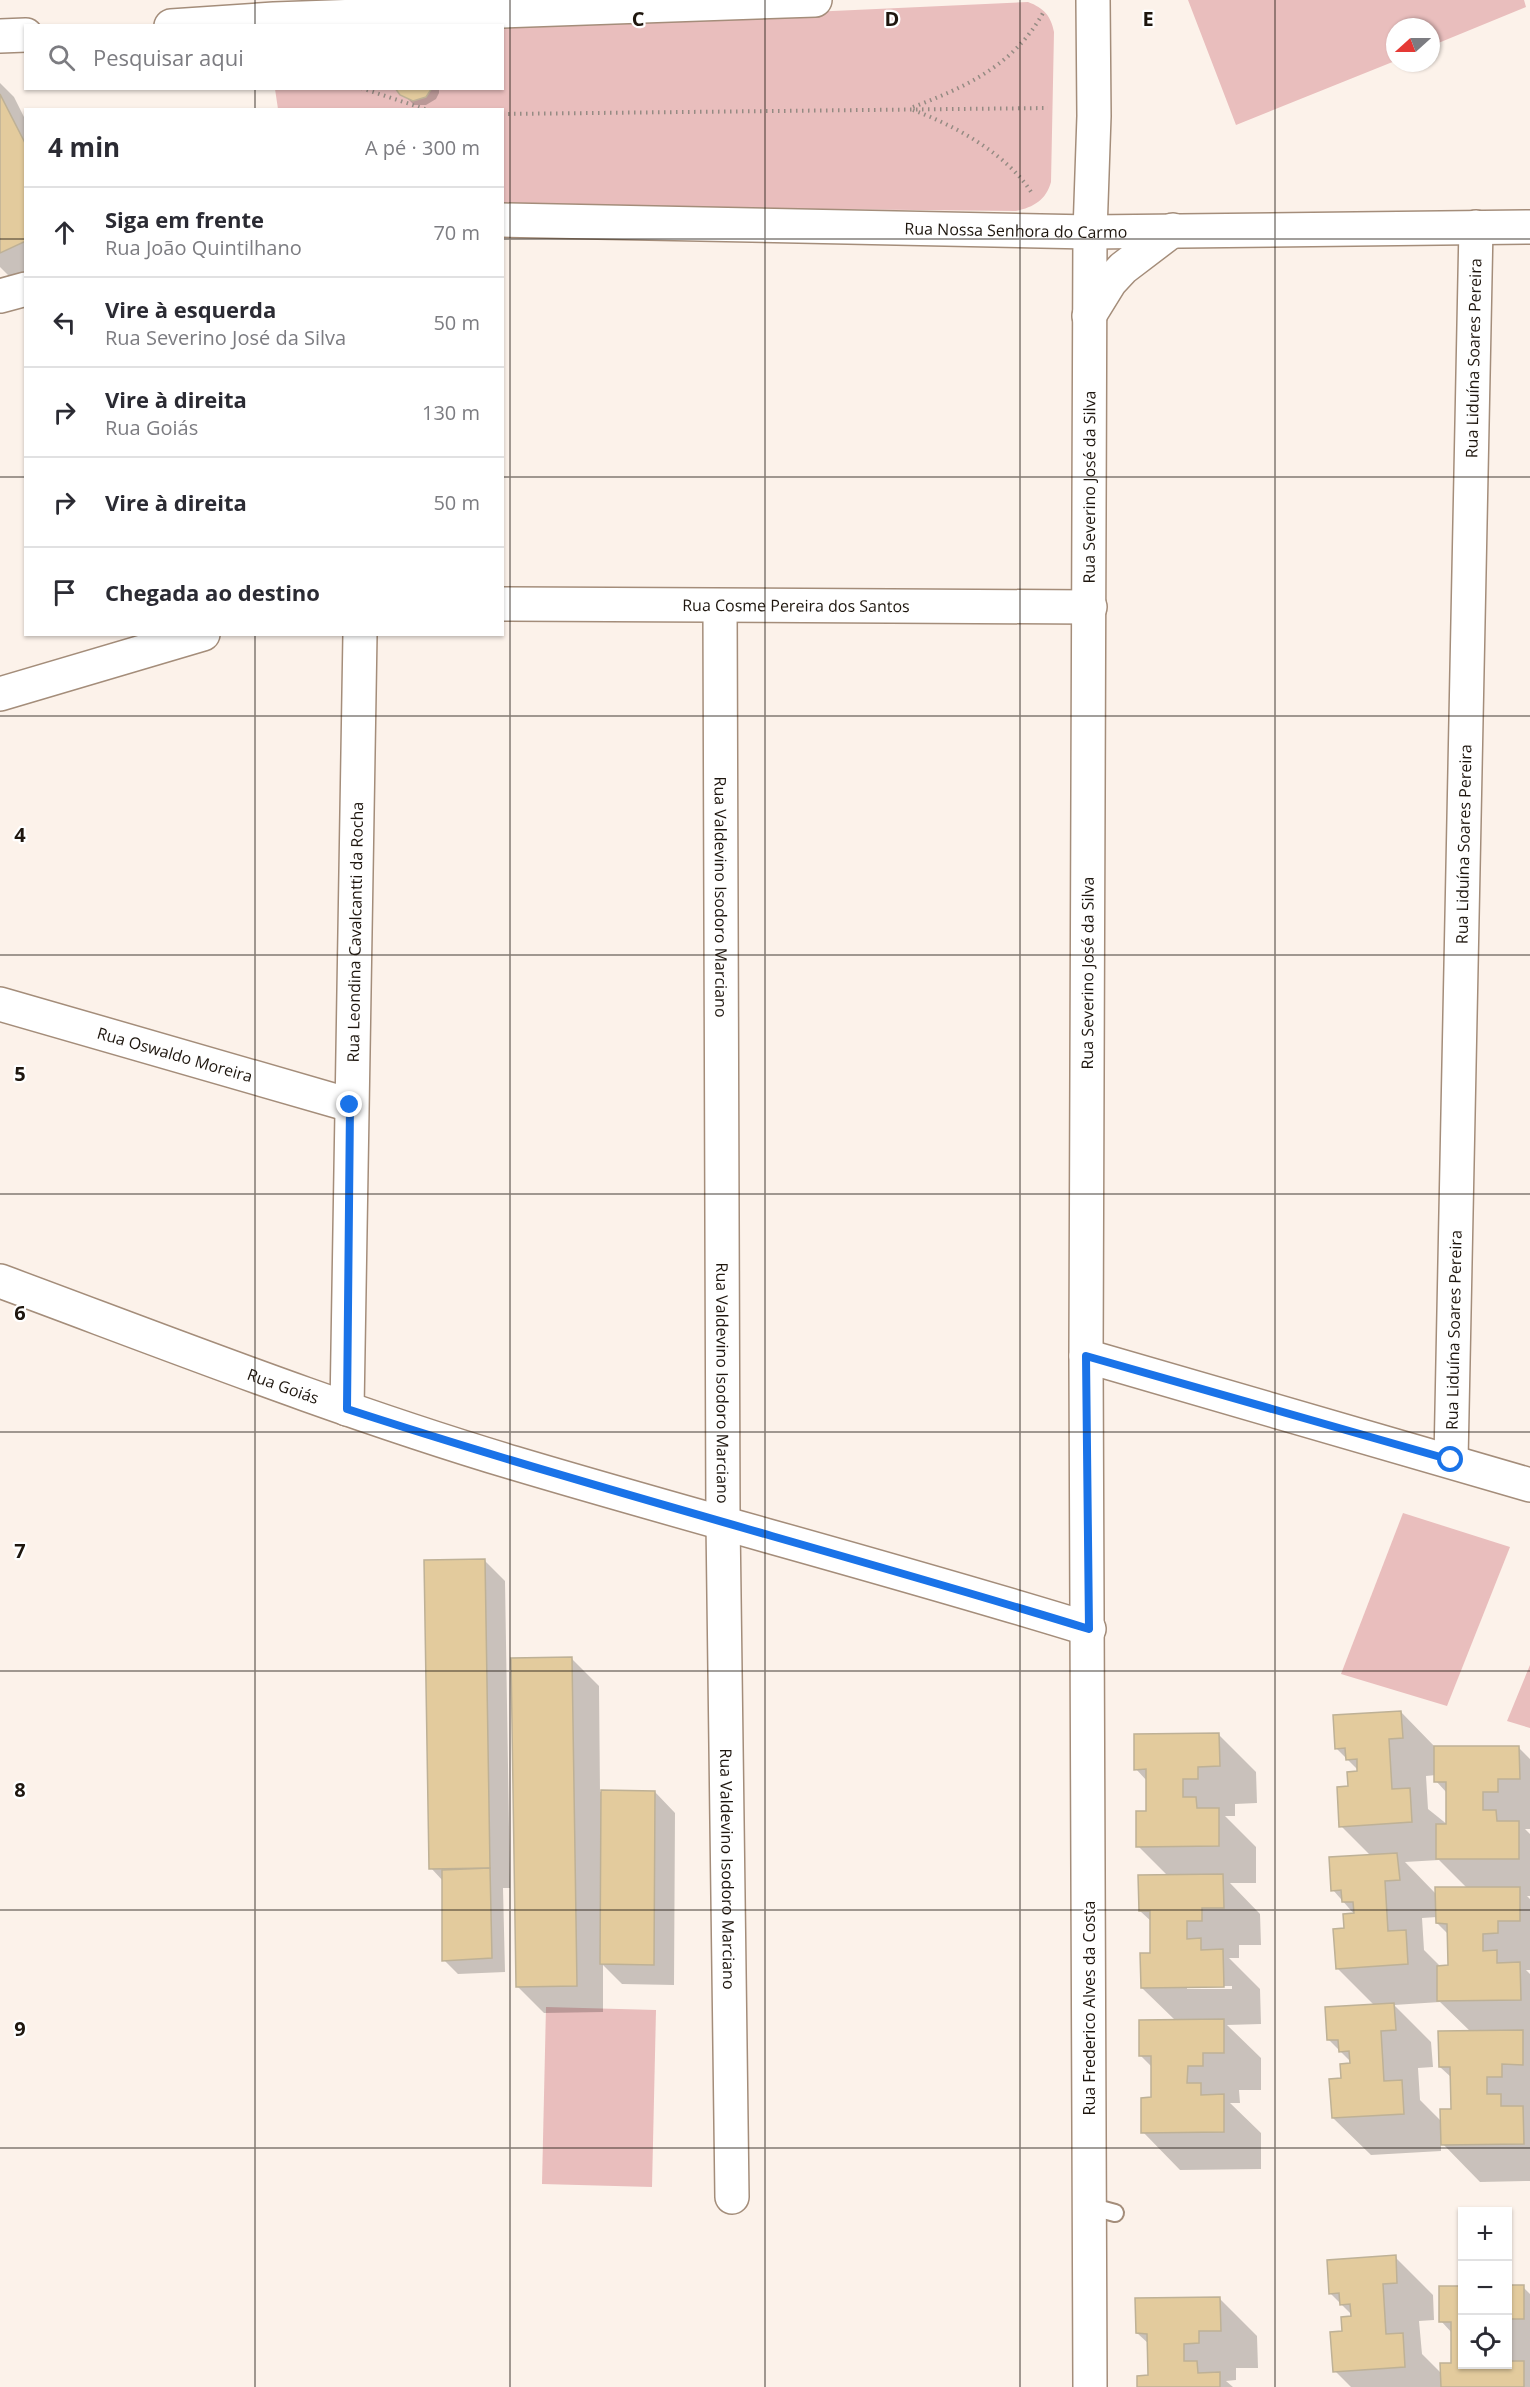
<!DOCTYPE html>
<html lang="pt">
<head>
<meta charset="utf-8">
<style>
  :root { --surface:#fff; --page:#f2f2f3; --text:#2b2b33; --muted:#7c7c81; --line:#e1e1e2 }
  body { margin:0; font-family:"Open Sans",sans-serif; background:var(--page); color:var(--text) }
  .controls { position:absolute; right:18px; bottom:18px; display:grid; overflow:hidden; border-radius:0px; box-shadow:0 2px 4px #0004 }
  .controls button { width:54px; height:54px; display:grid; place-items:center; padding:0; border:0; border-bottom:2px solid var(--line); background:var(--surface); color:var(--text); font:30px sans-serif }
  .compass { position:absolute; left:1386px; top:18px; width:54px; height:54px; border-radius:50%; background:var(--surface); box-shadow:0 2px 4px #0004; rotate:249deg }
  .stop { position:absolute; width:18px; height:18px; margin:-14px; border:4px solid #1a73e8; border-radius:50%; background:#fff }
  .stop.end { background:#1a73e8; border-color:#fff; box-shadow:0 2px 6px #0008 }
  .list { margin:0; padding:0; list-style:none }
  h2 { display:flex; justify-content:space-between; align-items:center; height:78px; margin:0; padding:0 24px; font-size:26px }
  h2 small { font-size:20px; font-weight:400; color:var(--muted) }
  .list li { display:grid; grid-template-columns:39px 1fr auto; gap:18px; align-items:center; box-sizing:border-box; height:90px; padding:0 24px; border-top:2px solid var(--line) }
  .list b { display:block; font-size:22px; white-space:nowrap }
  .list p { margin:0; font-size:20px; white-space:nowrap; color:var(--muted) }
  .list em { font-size:20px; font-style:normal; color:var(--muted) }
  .icon { flex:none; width:33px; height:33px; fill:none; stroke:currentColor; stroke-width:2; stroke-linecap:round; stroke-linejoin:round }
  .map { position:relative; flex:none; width:1530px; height:2387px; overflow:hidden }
  .search { position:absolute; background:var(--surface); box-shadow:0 2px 4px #0004; left:24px; top:24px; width:480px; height:66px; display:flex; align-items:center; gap:15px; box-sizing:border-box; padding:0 21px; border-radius:0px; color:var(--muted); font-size:22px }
  .panel { position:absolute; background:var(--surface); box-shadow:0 2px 4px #0004; left:24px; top:108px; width:480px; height:528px; border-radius:0px }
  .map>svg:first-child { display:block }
  .green { fill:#e9bebd }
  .shadow { fill:#0003; fill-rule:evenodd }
  .building { fill:#e3cb9d; stroke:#beb196; stroke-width:1.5 }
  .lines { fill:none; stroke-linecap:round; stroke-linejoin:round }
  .service-casing { stroke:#a48d7a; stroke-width:20 }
  .minor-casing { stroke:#a48d7a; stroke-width:36 }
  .secondary-casing { stroke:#a48d7a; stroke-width:36 }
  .path { stroke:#958b83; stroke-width:4; stroke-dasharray:1.5 4.5; stroke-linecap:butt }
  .service { stroke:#fff; stroke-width:16 }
  .minor { stroke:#fff; stroke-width:33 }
  .secondary { stroke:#fff; stroke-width:33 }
  .route { stroke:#1a73e8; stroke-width:8 }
  .grid { fill:none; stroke:#1e160e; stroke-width:1.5; stroke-opacity:0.55 }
  .labels { text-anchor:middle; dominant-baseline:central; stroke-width:4.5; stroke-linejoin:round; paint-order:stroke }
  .street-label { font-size:16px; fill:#1e160e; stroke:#fff }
  .grid-label { font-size:20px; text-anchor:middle; font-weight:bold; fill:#1e160e; stroke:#fff; stroke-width:4.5; stroke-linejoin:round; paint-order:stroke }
</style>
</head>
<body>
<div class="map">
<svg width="1530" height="2387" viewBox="0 0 1530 2387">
  <rect width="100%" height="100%" fill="#fcf2ea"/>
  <!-- green -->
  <g class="green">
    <path d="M1188,0h336l2,7 -95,39v-19h-36v34l-159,64z"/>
    <path d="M1028,2c16,6 23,14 26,30l-3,150c-5,18 -17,25 -35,29l-513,-5 -1,-96 -224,-1 -3,-20 227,-1 1,-62z"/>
    <path d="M1403,1513l107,34 -63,159 -106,-32z"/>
    <path d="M1530,1665v63l-23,-7z"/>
    <path d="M546,2007l110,3 -4,177 -110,-3z"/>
  </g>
  <!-- shadow -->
  <g class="shadow">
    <path d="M0,83l14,14 12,24v160l-8,4 -18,-18z"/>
    <path d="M397,88h42v5l-3,6 -10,6h-12z"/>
    <path d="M485,1561l20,20 5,307h-7l2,84 -47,2 -14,-14 -1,-79 -12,-13z"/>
    <path d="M572,1659l27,27 1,106h55l20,21 -1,172 -52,-1 -19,-19v47l-59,1 -27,-27z"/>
    <path d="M1401,1712l35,36 82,-1 12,12v70h-5l5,5v62h-3l3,3v71h-4l4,4v207l-50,1 -39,-40v9l-70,4 -38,-37 9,-39 11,-15 -24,-24 46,-34 -38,-38 9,-38 9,-15 -22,-25 38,-34 -30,-30 9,-38 10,-16 -24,-24zM1436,1775v6l11,12 1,32 -20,-16 -2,-33zM1439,1860l29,29 -32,5 -31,-32zM1437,1917v6l11,11 1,33h-8l-17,-17 -2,-32zM1440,2002l31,30 -31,35 12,11v33l-10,11 -22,-22 -2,-32 15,-1 -2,-25 -37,-37z"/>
    <path d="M1218,1734l38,38 1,31 -22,1v12h-10l31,31v36h-26l30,31 1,31h-22v13h-10l31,31 1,35 -34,1 34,33v32h-22l1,13h-10l31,30v36l-81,1 -37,-38 9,-33v-32l-11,-11 35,-35 -34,-33 10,-34v-32l-12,-11 28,-35 -30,-30 10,-33 -1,-32 -11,-12zM1187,1986h45v3h-45z"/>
    <path d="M1395,2257l38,38 1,25 -15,1 3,33 20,20 10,-9v-32l-11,-12 -1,-34h22v77h46v-77h15l7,7v93h-179l-16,-16 8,-38 11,-16 -24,-24z"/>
    <path d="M1219,2298l38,38 1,32h-22v12l-10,1 7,6h-94l10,-10v-33l-12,-11z"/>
  </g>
  <!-- building -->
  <g class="building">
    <path d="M395,88h37l-6,9 -13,4 -13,-6z"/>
    <path d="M0,94l26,51v96l-26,12z"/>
    <path d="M485,1559l5,309 -61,1 -5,-309z"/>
    <path d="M572,1657l5,329 -61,1 -5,-329z"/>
    <path d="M1401,1711l2,27 -14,1 3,50 18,-1 2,34 -73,5 -2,-40 11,-1 -1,-14 10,-1v-12l-11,1 -1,-12 -10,1 -2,-34z"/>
    <path d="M1219,1733l1,33 -22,1v12h-15v18h13l1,11h22v38l-83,1v-36h10v-42l-12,1v-36z"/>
    <path d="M1434,1746h85l1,33h-22v13h-15v18h13l1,11h22v38h-83v-35h10v-42h-12z"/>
    <path d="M601,1790l54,1 -1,174 -54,-1z"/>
    <path d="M1397,1853l3,27 -15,1 3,50 18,-1 2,34 -72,5 -3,-40 11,-1 -1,-14 11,-1 -1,-11h-11l-1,-12 -10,1 -2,-34z"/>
    <path d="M490,1868l2,90 -50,3v-91z"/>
    <path d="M1223,1874l1,34h-22v13h-15v18l14,-1v12l22,-1 1,38 -83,1 -1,-35h10v-42h-11l-1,-36z"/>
    <path d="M1435,1887h85v34h-22v12l-15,1v17l14,-1v13l23,-1 1,38 -84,1v-35l11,-1 -1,-41 -11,-1z"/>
    <path d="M1394,2003l2,27 -15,1 3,50 18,-1 2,34 -72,4 -3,-39 12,-1 -1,-14 10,-1 -1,-12 -10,1 -1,-12h-11l-2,-33z"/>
    <path d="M1224,2019v34h-21v13h-15l-1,17h14v12l23,-1v38l-83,1v-35l10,-1v-41h-12v-36z"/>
    <path d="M1523,2030v35l-21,-1v13h-15v17h14v12h22l1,38 -83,1 -1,-36h11l-1,-42h-11l-1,-36z"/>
    <path d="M1396,2255l1,28 -14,1 3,50 17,-1 2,34 -72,5 -3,-40 12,-1 -1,-14 10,-1 -1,-12 -10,1 -1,-12 -10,1 -2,-34z"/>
    <rect x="1508" y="2285" width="16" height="34"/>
    <path d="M1439,2286h23v78h46v-3h16v26h-83l-1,-24h11v-41h-12z"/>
    <path d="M1220,2297l1,34h-22v12l-15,1v17h13l1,12 22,-1v15h-83v-11l11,-1 -1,-41 -11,-1 -1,-35z"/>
  </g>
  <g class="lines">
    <defs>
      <path id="service" d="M1089,2206l26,7"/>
      <g id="minor">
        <path d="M171,26l103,-7 541,-19"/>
        <path d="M0,36l26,-1"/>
        <path d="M1090,232l4,-116 -1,-116"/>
        <path id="s1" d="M502,604l588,3"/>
        <path id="s2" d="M720,606l3,915 9,676"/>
        <path d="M0,694l203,-60"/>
        <path id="s3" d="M0,1004l350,101"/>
        <path d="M1086,1356l444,129"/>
        <path id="s4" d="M347,1409l13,-775"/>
        <path id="s5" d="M1451,1460l25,-1233"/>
      </g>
      <g id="secondary">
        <path id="s6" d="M502,220l588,12 440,-5"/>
        <path d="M0,296l26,-7"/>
        <path d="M1089,316l21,-34 13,-14 50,-38"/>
        <path id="s7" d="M0,1281c170,63 340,130 514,182 191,57 384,107 575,166"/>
        <path id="s8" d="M1090,2387l-4,-1031 4,-1124"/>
      </g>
    </defs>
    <!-- service casing -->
    <use href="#service" class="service-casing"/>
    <!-- minor casing -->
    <use href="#minor" class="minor-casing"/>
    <!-- secondary casing -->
    <use href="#secondary" class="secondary-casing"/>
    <!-- path -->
    <g class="path">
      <path d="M361,88l67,22"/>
      <path d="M913,107c53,-20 101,-42 130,-94"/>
      <path d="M913,110c43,16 96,45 120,85"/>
      <path d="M502,114l546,-6"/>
    </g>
    <!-- service -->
    <use href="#service" class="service"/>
    <!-- minor -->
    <use href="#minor" class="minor"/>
    <!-- secondary -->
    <use href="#secondary" class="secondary"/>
  </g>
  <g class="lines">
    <!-- route -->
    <path class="route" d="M350,1105l-3,304c246,80 495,144 742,220l-3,-273 365,104"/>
  </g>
  <!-- grid -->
  <path class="grid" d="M255,0v26M510,0v2387M765,0v2387M1020,0v2387M1275,0v2387M255,88v22M0,239h26M502,239h1028M0,477h26M502,477h1028M255,634v1753M0,716h1530M0,955h1530M0,1194h1530M0,1432h1530M0,1671h1530M0,1910h1530M0,2148h1530"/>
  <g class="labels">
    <!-- street labels -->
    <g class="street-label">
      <text stroke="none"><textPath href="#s6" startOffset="514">Rua Nossa Senhora do Carmo</textPath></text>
      <text stroke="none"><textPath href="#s5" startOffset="1102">Rua Liduína Soares Pereira</textPath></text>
      <text stroke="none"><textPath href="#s8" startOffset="1900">Rua Severino José da Silva</textPath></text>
      <text stroke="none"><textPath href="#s1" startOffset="294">Rua Cosme Pereira dos Santos</textPath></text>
      <text stroke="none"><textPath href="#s5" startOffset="616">Rua Liduína Soares Pereira</textPath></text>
      <text stroke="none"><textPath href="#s2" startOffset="291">Rua Valdevino Isodoro Marciano</textPath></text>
      <text stroke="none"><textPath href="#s4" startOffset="477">Rua Leondina Cavalcantti da Rocha</textPath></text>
      <text stroke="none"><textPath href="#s8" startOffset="1414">Rua Severino José da Silva</textPath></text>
      <text stroke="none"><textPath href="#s3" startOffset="182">Rua Oswaldo Moreira</textPath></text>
      <text stroke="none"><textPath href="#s5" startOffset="130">Rua Liduína Soares Pereira</textPath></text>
      <text stroke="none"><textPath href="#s2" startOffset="777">Rua Valdevino Isodoro Marciano</textPath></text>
      <text stroke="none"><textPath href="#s7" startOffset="302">Rua Goiás</textPath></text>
      <text stroke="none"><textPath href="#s2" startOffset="1263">Rua Valdevino Isodoro Marciano</textPath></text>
      <text transform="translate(1089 2008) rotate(-90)">Rua Frederico Alves da Costa</text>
    </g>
  </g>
  <g class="grid-label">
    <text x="638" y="26">C</text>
    <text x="892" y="26">D</text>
    <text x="1148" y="26">E</text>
    <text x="20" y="842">4</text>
    <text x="20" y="1081">5</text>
    <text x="20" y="1320">6</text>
    <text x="20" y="1558">7</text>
    <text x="20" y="1797">8</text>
    <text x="20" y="2036">9</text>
  </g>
</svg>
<div class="controls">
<button>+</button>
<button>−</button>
<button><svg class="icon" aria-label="locate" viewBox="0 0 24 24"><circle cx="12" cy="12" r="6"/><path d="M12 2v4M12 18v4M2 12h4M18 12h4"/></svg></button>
</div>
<svg class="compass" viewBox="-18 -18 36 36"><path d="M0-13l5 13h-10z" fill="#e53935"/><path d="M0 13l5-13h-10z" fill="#7c7c81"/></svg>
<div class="stop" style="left:1451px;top:1460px"></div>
<div class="stop end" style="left:350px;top:1105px"></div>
<div class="search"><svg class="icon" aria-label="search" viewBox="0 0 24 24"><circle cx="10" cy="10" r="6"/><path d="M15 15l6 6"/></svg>Pesquisar aqui</div>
<section class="panel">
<h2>4 min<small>A pé · 300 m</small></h2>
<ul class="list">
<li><svg class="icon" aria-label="ahead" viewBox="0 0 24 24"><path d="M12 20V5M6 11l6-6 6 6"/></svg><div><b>Siga em frente</b><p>Rua João Quintilhano</p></div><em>70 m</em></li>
<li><svg class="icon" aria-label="left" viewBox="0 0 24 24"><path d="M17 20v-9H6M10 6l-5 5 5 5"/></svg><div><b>Vire à esquerda</b><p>Rua Severino José da Silva</p></div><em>50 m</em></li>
<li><svg class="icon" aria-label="right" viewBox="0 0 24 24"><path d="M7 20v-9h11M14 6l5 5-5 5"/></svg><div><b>Vire à direita</b><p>Rua Goiás</p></div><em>130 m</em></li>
<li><svg class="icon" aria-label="right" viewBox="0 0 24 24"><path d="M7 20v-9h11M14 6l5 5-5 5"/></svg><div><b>Vire à direita</b></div><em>50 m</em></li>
<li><svg class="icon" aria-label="arrive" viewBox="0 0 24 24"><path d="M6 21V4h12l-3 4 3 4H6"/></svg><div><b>Chegada ao destino</b></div></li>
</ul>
</section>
</div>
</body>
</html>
